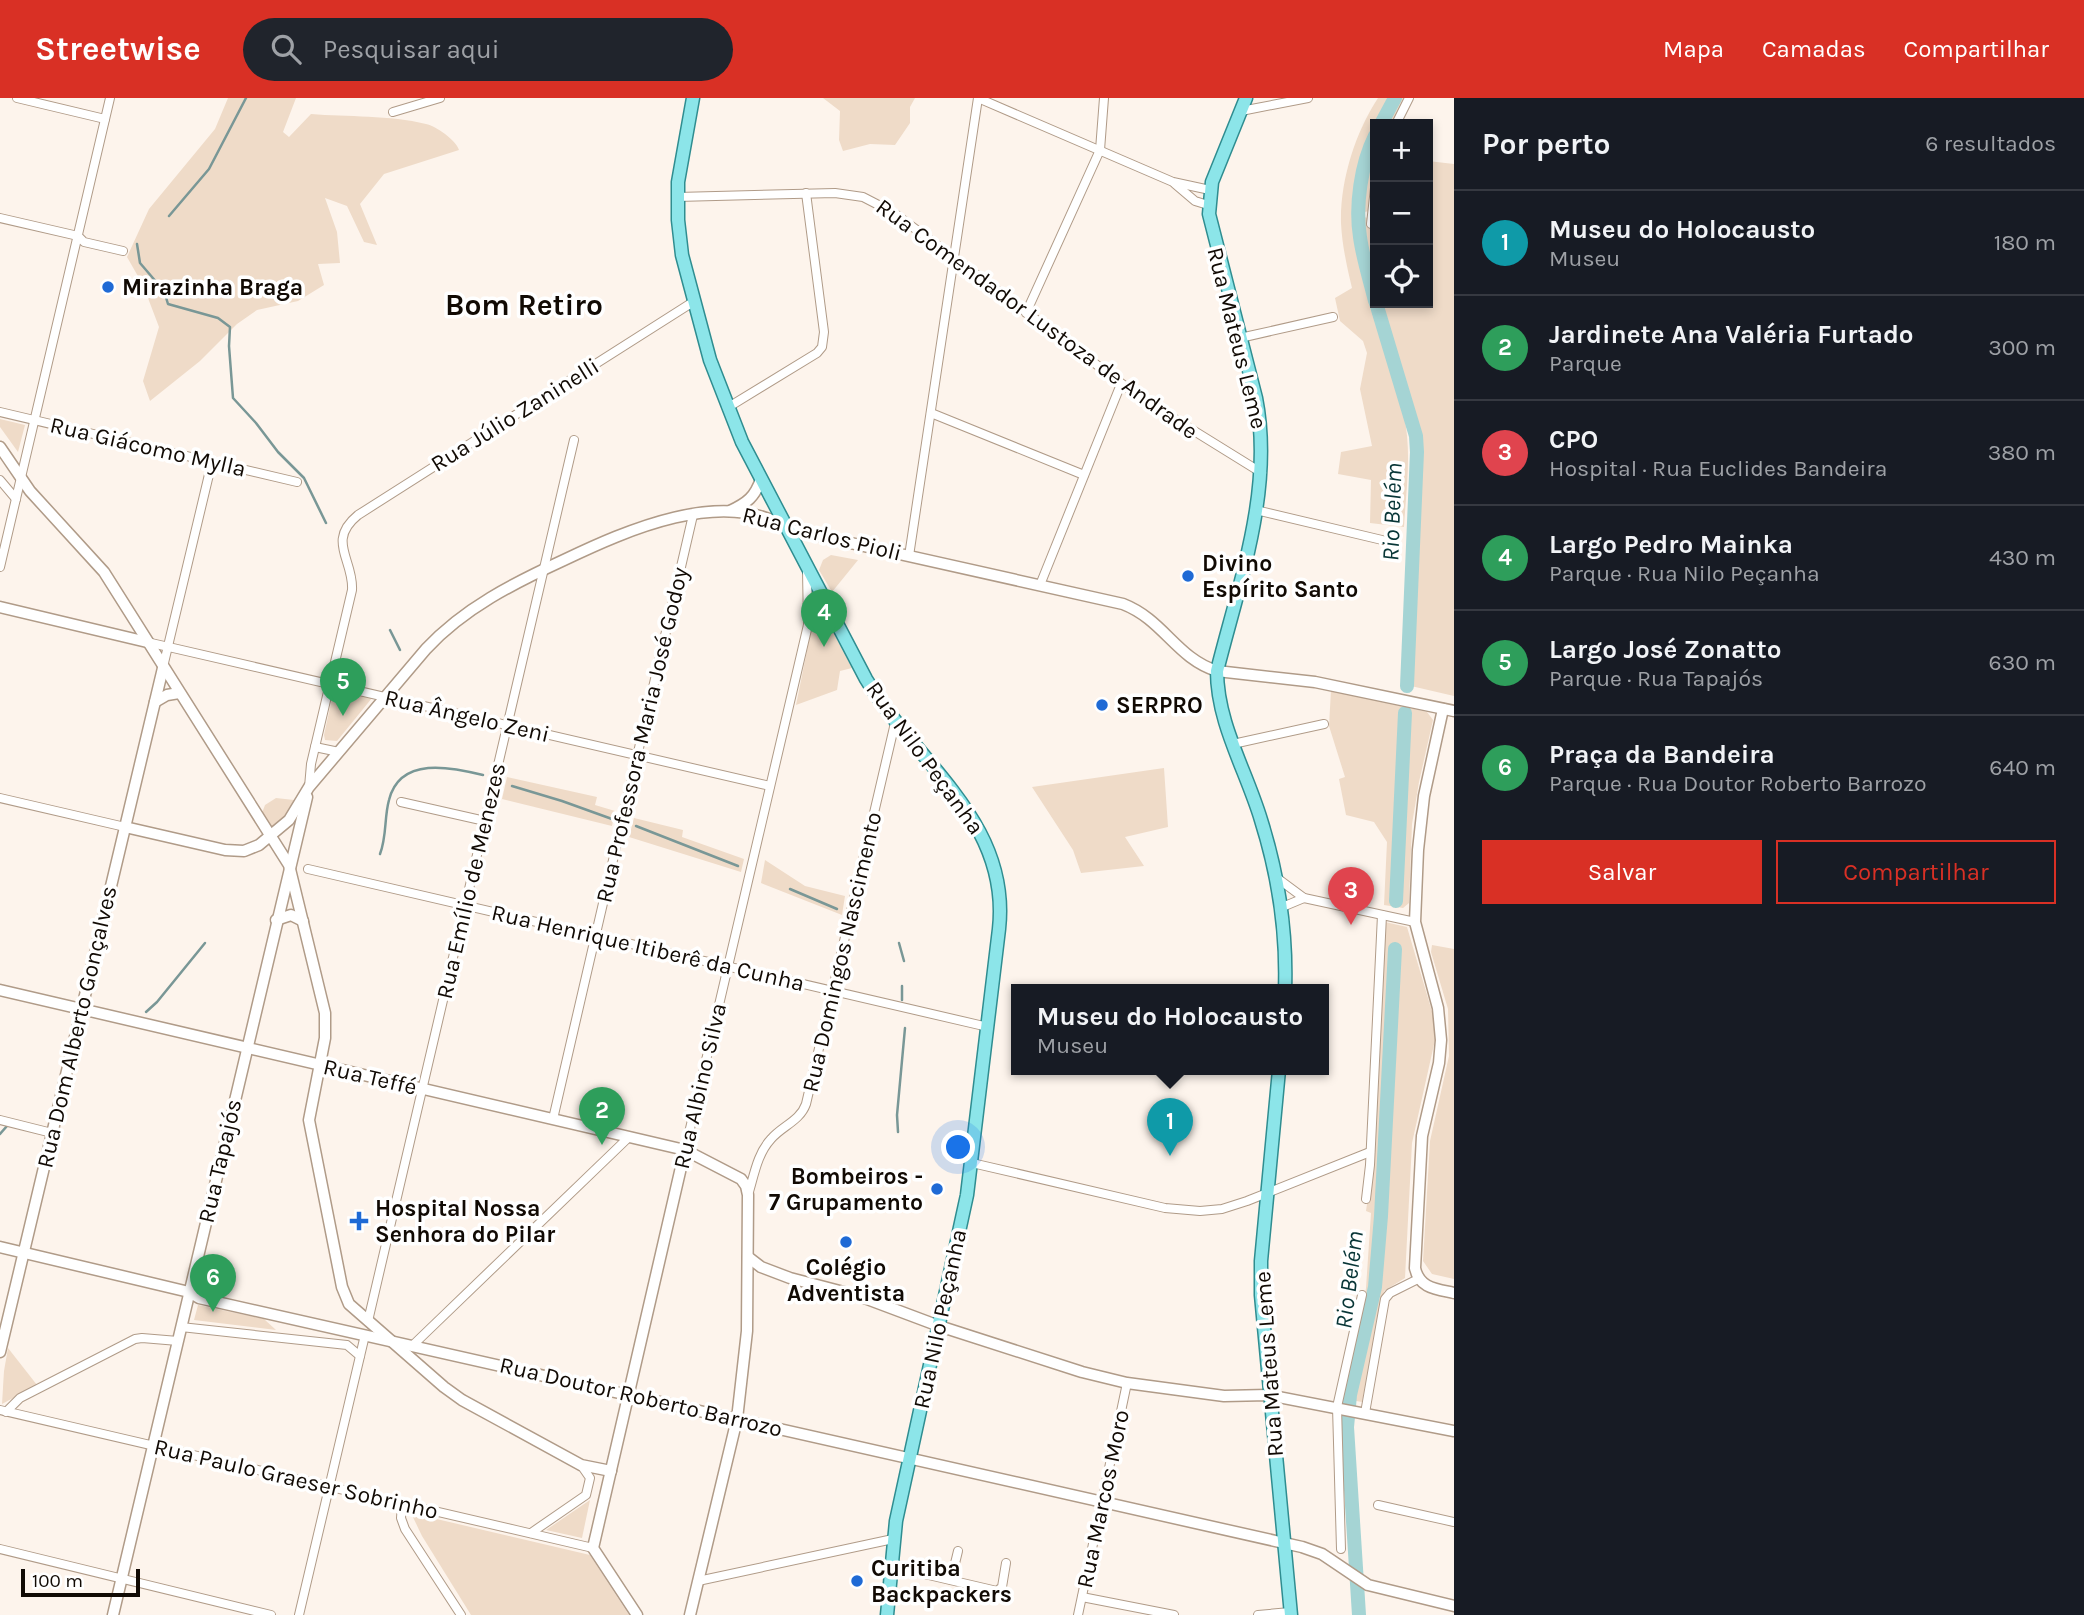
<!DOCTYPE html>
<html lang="pt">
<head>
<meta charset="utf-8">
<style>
  :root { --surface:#171b24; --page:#20242c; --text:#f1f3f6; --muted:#9ea1a6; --line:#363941; --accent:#d93025 }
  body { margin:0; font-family:Karla,sans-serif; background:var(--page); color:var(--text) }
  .controls { position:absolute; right:21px; top:21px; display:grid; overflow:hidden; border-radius:0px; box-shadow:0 4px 10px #0003 }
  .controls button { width:63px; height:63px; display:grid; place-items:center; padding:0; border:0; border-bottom:2px solid var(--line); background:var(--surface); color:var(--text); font:35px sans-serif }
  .scale { position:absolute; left:21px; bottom:18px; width:119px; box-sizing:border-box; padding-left:7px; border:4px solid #110a04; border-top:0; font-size:19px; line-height:24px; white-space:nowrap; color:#110a04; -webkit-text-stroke:5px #fff; paint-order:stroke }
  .you { position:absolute; left:959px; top:1050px; width:24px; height:24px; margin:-18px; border:5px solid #fff; border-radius:50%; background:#1a73e8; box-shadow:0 0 0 10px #1a73e833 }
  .badge { display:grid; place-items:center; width:46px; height:46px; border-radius:50%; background:var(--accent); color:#fff; font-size:23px; font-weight:700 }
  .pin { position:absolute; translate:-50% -58px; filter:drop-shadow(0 2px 4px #0008) }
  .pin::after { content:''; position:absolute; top:37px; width:24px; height:21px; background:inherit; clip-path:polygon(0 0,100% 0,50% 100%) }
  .popup { position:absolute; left:1011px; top:886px; width:318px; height:91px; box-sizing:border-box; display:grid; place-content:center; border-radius:0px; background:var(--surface); filter:drop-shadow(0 2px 5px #0005); font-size:23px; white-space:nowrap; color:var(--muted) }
  .popup b { font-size:26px; color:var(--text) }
  .popup::after { content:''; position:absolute; left:50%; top:100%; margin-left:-14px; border:14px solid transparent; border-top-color:var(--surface) }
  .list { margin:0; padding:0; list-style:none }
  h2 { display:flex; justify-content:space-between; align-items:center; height:91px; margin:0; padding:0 28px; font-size:30px }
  h2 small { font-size:23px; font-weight:400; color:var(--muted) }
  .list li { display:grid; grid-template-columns:46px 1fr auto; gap:21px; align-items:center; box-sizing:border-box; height:105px; padding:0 28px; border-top:2px solid var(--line) }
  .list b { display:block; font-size:26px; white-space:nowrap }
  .list p { margin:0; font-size:23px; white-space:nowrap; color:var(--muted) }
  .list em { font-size:23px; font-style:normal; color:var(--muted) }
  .actions { display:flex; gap:14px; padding:21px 28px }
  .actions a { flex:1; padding:16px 0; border:2px solid var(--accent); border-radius:0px; text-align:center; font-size:24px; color:var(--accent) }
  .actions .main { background:var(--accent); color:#fff }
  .icon { flex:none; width:38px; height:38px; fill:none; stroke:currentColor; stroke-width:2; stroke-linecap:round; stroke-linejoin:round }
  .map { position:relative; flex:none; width:1454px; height:1517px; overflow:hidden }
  header { display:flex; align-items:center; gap:42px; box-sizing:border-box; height:98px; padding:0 35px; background:var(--accent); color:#fff }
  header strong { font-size:33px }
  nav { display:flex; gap:38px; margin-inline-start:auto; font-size:24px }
  .search { width:490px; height:63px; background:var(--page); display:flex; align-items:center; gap:18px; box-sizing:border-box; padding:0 24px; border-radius:38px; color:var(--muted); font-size:26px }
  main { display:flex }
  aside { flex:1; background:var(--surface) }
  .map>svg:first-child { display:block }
  .green { fill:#efdbc8 }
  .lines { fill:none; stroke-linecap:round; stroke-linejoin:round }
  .stream { stroke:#799796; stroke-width:2.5 }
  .river { stroke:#a5d4d4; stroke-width:14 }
  .street-casing { stroke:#b09b88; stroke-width:10 }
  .secondary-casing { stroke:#b09b88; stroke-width:13 }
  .primary-casing { stroke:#2f8d90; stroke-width:15 }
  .street { stroke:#fff; stroke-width:8 }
  .secondary { stroke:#fff; stroke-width:10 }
  .primary { stroke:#8ce5e9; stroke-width:12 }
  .poi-dot { fill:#1f6ad5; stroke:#fff; stroke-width:2.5 }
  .labels { text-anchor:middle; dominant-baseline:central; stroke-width:7; stroke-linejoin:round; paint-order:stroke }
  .poi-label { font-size:23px; font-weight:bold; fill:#110a04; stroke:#fff; text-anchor:start }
  .street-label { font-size:23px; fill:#110a04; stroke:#fff }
  .water-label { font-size:24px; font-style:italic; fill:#083637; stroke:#fff }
  .district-label { font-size:30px; font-weight:bold; fill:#110a04; stroke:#fff }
</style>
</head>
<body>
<header>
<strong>Streetwise</strong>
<div class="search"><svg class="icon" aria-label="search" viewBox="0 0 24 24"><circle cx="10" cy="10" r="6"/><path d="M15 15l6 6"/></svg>Pesquisar aqui</div>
<nav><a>Mapa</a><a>Camadas</a><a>Compartilhar</a></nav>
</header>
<main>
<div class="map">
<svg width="1454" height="1517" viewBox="0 0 1454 1517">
  <rect width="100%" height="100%" fill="#fdf4ec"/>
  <!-- green -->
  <g class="green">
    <path d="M228,0h68l-13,34 6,5 22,-23c36,3 79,1 115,10 10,2 30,16 33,26l-75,24 -24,30 17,41 -13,-3 -17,-36 -22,-8 12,34 3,31 -22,1 6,21 -26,16 -41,9 -20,14 -37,37 -50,40 -7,-20 16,-54 -16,-42 -16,-28 22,-48 66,-80z"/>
    <path d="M823,0h92l-5,9v16l-15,22 -25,-1 -27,7 -4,-11 1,-29z"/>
    <path d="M1378,0h27l-11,26h-19v48l-6,39 -13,3c3,70 32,134 48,202 8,36 2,75 0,111l-34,-4 1,-43 -33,-6 3,-22 31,-6 -12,-57 7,-36 -4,-12 -23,-20 -5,-23 17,-10c-5,-21 -10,-43 -11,-65 -1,-42 14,-90 37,-125z"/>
    <path d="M1428,63l26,3v532l-43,-10 11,-230 -3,-21 -39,-132h48z"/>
    <path d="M1364,119l11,3v65l-11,-52z"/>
    <path d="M0,321l25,6 -7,27 -18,-25z"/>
    <path d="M831,457l27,5 -26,32 -13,-22 4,-10z"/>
    <path d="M820,521l7,2 25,47 -12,3 -3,19 -41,15 16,-79 3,-5z"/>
    <path d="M334,591l38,9 -35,43 -12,-1 -1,-5z"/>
    <path d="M1331,592l96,22 6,8 -14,62 -7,42 -3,79 -6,5 -19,-3 3,-63 -13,-20 -28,-7 -7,-36 6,-2 -16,-51z"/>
    <path d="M1164,670l4,59 -43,10 19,29 -63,7 -8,-23 -41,-63z"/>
    <path d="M507,679l90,20 -2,8 20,6 -3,15 -110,-27z"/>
    <path d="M276,700l18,2 -7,15 -13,15 -12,-17 3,-8z"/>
    <path d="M634,720l49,12 -1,7 62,22 -3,13 -112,-35z"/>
    <path d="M765,762l40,26 40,10 -3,19 -81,-32z"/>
    <path d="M1385,824l22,5 26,88 2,25 -23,103 -7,135 -21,13 -22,111 -17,-3 21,-111 5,-75 -5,-2 8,-56z"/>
    <path d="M1432,847l22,4v330l-22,-5 -9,-13 7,-120 19,-85 -1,-47 -17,-57z"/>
    <path d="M198,1207l66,14 12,11 -82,-10z"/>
    <path d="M8,1250l29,37 -35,19 2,-33z"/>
    <path d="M590,1402l-8,38 -36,-8z"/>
    <path d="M411,1415l179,42 39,60h-158l-49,-79z"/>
  </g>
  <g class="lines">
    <!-- stream -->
    <g class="stream">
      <path d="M169,118l40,-47 37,-71"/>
      <path d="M137,146l3,19 24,28 4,13 50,14 12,9 -1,19 4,52 23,25 22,29 26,26 22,45"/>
      <path d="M390,532l10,20"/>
      <path d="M512,688l50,15 50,18"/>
      <path d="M636,728l102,40"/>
      <path d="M380,756c7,-18 4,-36 9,-54 11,-44 62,-33 94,-25"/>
      <path d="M790,791l47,20"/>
      <path d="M899,845l5,18"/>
      <path d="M902,888v14"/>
      <path d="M146,914l11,-10 48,-59"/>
      <path d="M898,1034l-1,-17 8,-87"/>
      <path d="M0,1036l7,-8"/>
    </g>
    <!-- river -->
    <g class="river">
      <path d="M1381,26l14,-26"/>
      <path d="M1375,38c-14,28 -20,70 -15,101 3,22 10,43 15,64"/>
      <path d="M1376,205l40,133 1,16 -10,234"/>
      <path d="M1396,803l9,-188"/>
      <path d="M1359,1517l-12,-188 3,-32 25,-108 6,-71 14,-267"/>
    </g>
    <defs>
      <g id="street">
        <path d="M17,0l88,21"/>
        <path d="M978,0l195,84 37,8"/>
        <path d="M1241,13l67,-13"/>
        <path d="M393,14l47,-14"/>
        <path d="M1396,26l13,-26"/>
        <path d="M1175,86l20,17 13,4"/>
        <path d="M677,99l158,-4 28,4 31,16 247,185 121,75"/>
        <path d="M0,120l78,18 6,6 39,9"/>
        <path d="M1371,126l4,-36"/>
        <path d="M1026,215l74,-163 4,-52"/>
        <path d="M1240,240l93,-21"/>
        <path d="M727,310l90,-55 5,-6 2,-15 -18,-139"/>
        <path d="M0,314l297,70"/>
        <path d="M931,315l153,62"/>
        <path d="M0,382l16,19"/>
        <path d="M1256,412l126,30"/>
        <path d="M909,458l69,-458"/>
        <path d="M0,469l110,-469"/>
        <path d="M1040,487l81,-201"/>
        <path d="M808,527l10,-10 16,4"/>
        <path d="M147,544l623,144"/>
        <path d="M163,569l49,-205"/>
        <path d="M1233,646l91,-20"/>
        <path d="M315,649l24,5"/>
        <path d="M309,689l2,-23 41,-174c2,-30 -26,-49 6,-75l335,-213"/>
        <path d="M0,700l125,29"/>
        <path d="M401,704l84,19"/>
        <path d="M308,771l680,158"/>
        <path d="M1277,780l27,20 111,24"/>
        <path d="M1280,810l24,-10"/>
        <path d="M553,1021l140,-604"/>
        <path d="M0,1022l52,13"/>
        <path d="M685,1052l123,-525 -1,-54"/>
        <path d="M972,1065l193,45 35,3 22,-2 25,-8 123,-49"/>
        <path d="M748,1097c6,-19 9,-41 23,-56 11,-13 29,-18 35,-35l89,-381"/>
        <path d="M1366,1101l4,-34 12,-250"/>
        <path d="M368,1223l206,-881"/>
        <path d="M181,1229l166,18 13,11"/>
        <path d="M412,1248l217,-209"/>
        <path d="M0,1312l593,138"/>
        <path d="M6,1314l14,-14 115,-59 7,-1 36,3"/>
        <path d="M1365,1315l20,-114 5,-6 28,-14"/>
        <path d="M402,1405l-1,15 4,11 56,86"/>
        <path d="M1378,1407l76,17"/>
        <path d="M531,1435l55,-38 4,-17 -9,-13"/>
        <path d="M0,1451l271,66"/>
        <path d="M1341,1451l-4,-142 25,-112"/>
        <path d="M890,1468l107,25 5,-4 4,-24"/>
        <path d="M951,1482l7,-29"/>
        <path d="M698,1483l195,-42"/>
        <path d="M1082,1499l92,18"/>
        <path d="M299,1517l66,-280"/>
        <path d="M1078,1517l49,-232"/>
        <path d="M1258,1517l32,-3"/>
      </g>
      <g id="secondary">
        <path d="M0,349l30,44 74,81 185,293 36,148v25l-16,82 33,167 7,17 95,83 18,13 119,65 30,6"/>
        <path d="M730,413c17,-8 25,-14 31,-32"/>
        <path d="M0,509l147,35"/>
        <path d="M155,604l12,-7 12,-2"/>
        <path d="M1443,611l-19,87 -6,54 -3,72 23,86 3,32 -2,23 -17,73 -7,132c4,20 21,21 39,25"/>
        <path d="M125,729l100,23 19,1 15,-6 30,-25 20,-33 117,-138c38,-41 88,-66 138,-89 61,-29 160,-74 224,-31l335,75c41,16 53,54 94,67l98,11 139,29"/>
        <path d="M276,822l15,-5 12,6"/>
        <path d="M0,892l685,160 56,29 5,7 2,9 -1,136 -10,88 -47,196"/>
        <path d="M0,1149l189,45 10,6 1103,249 20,7 46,31 86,21"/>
        <path d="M748,1159l13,10 29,11 69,18 80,30 143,46 45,11 97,13 44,-1 186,36"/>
        <path d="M0,1254l163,-684"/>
        <path d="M113,1517l194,-818"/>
        <path d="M637,1517l-44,-67 92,-398"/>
      </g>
      <g id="primary">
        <path d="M693,0l-15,84v38l4,35 28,105 32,82 124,237c50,84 145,142 133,250l-32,266 -71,326 -9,94"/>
        <path d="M1246,0l-34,84 -3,32 47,184c18,91 -17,185 -39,273 0,52 29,99 44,149 17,54 26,113 24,170"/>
        <path d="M1279,972l-18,191v34l30,320"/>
      </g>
    </defs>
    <!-- street casing -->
    <use href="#street" class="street-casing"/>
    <!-- secondary casing -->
    <use href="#secondary" class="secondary-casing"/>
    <!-- primary casing -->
    <use href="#primary" class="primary-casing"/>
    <!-- street -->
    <use href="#street" class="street"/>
    <!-- secondary -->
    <use href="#secondary" class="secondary"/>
    <!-- primary -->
    <use href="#primary" class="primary"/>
  </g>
  <!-- markers -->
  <g class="poi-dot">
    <circle cx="108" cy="189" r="7"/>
    <circle cx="1188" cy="478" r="7"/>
    <circle cx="1102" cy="607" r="7"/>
    <circle cx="937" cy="1091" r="7"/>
    <path d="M355.5 1112.5h7v7h7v7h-7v7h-7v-7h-7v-7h7z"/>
    <circle cx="846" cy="1144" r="7"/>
    <circle cx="857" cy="1483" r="7"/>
  </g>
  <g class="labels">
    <!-- poi labels -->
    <g class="poi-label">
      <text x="122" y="189">Mirazinha Braga</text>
      <text x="1202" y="465">Divino<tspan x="1202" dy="26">Espírito Santo</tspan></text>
      <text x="1116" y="607">SERPRO</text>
      <text x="923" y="1078" text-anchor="end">Bombeiros -<tspan x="923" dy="26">7 Grupamento</tspan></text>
      <text x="375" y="1110">Hospital Nossa<tspan x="375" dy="26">Senhora do Pilar</tspan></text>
      <text x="846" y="1169" text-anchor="middle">Colégio<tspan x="846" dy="26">Adventista</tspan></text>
      <text x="871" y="1470">Curitiba<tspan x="871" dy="26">Backpackers</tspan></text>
    </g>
    <!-- street labels -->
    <g class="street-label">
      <text transform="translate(1037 221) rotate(36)">Rua Comendador Lustoza de Andrade</text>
      <text transform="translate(1237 240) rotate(76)">Rua Mateus Leme</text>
      <text transform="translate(515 317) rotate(-32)">Rua Júlio Zaninelli</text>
      <text transform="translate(148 349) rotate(13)">Rua Giácomo Mylla</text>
      <text transform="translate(822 436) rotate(14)">Rua Carlos Pioli</text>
      <text transform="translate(467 618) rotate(13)">Rua Ângelo Zeni</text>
      <text transform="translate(642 637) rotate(-77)">Rua Professora Maria José Godoy</text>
      <text transform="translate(925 660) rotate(54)">Rua Nilo Peçanha</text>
      <text transform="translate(471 783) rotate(-77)">Rua Emílio de Menezes</text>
      <text transform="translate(648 850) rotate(13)">Rua Henrique Itiberê da Cunha</text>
      <text transform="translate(842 854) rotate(-77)">Rua Domingos Nascimento</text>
      <text transform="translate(77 929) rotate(-77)">Rua Dom Alberto Gonçalves</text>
      <text transform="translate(370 979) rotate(13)">Rua Teffé</text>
      <text transform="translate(700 988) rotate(-77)">Rua Albino Silva</text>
      <text transform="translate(220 1063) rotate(-77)">Rua Tapajós</text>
      <text transform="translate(940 1221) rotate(-78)">Rua Nilo Peçanha</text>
      <text transform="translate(1269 1266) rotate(-94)">Rua Mateus Leme</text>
      <text transform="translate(641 1299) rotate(13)">Rua Doutor Roberto Barrozo</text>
      <text transform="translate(296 1381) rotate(13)">Rua Paulo Graeser Sobrinho</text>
      <text transform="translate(1103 1401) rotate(-78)">Rua Marcos Moro</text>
    </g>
    <!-- water labels -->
    <g class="water-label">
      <text transform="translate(1392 414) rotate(-88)">Rio Belém</text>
      <text transform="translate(1349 1182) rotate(-83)">Rio Belém</text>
    </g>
    <!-- district labels -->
    <g class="district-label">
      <text x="524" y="207">Bom Retiro</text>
    </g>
  </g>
</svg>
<div class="controls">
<button>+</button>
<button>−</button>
<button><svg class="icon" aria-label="locate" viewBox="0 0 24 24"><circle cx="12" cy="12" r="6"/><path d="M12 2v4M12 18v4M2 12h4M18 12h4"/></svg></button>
</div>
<div class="scale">100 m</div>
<div class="you"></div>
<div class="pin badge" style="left:1170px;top:1058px;background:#0f9aa8">1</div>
<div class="popup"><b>Museu do Holocausto</b>Museu</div>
<div class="pin badge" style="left:602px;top:1047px;background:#2e9e5b">2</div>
<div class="pin badge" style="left:1351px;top:827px;background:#e0444e">3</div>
<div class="pin badge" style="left:824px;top:549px;background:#2e9e5b">4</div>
<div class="pin badge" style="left:343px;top:618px;background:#2e9e5b">5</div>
<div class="pin badge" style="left:213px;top:1214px;background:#2e9e5b">6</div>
</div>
<aside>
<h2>Por perto<small>6 resultados</small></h2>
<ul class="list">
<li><span class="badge" style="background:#0f9aa8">1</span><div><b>Museu do Holocausto</b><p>Museu</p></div><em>180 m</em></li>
<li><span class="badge" style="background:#2e9e5b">2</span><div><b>Jardinete Ana Valéria Furtado</b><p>Parque</p></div><em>300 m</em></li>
<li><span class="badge" style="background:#e0444e">3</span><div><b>CPO</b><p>Hospital · Rua Euclides Bandeira</p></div><em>380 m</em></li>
<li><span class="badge" style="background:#2e9e5b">4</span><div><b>Largo Pedro Mainka</b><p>Parque · Rua Nilo Peçanha</p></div><em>430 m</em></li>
<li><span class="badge" style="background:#2e9e5b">5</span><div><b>Largo José Zonatto</b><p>Parque · Rua Tapajós</p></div><em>630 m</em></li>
<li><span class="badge" style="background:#2e9e5b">6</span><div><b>Praça da Bandeira</b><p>Parque · Rua Doutor Roberto Barrozo</p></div><em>640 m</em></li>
</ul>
<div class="actions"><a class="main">Salvar</a><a>Compartilhar</a></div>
</aside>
</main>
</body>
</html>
